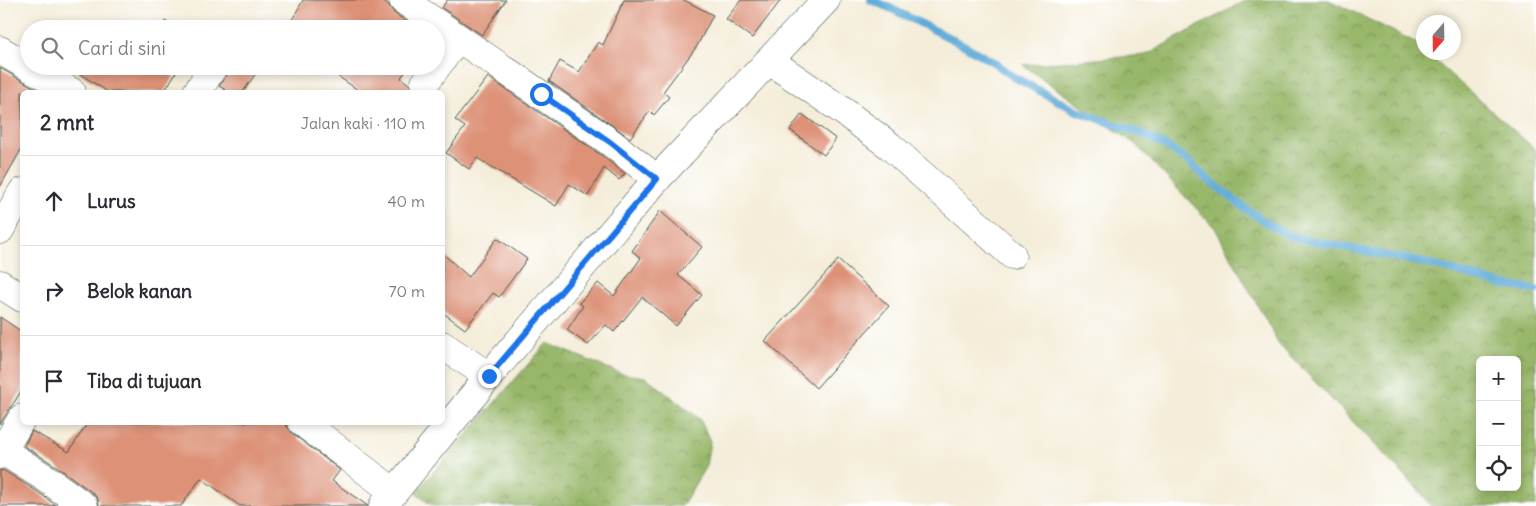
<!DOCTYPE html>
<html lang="id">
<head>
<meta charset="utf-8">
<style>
  :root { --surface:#fff; --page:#f7f7f7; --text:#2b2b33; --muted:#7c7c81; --line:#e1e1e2 }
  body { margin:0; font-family:Delius,sans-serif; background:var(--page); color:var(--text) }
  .controls { position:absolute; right:15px; bottom:15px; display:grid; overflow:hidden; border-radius:8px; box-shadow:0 2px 8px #0003 }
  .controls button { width:45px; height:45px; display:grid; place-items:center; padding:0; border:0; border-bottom:1px solid var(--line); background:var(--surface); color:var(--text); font:25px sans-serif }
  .compass { position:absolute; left:1416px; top:15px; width:45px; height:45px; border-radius:50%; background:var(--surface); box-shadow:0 2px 8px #0003; rotate:200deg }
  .stop { position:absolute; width:15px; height:15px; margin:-11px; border:4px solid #1a73e8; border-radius:50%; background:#fff }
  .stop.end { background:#1a73e8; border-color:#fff; box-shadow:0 1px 5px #0008 }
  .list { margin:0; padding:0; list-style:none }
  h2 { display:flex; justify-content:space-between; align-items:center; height:65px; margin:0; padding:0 20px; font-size:21px }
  h2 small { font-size:16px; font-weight:400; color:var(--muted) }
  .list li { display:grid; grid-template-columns:32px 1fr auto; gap:15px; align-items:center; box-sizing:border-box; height:90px; padding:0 20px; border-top:1px solid var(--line) }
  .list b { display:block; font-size:19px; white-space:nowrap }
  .list em { font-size:16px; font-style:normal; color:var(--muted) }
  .icon { flex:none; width:28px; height:28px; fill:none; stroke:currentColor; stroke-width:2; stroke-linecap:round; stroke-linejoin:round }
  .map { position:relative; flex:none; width:1536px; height:506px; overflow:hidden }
  .search { position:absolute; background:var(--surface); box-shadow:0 2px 8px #0003; left:20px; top:20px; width:425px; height:55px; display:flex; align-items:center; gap:12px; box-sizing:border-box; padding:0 18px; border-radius:28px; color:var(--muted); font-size:19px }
  .panel { position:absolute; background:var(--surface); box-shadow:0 2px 8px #0003; left:20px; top:90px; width:425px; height:335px; border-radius:8px }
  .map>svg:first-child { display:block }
  .forest { fill:url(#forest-crowns); stroke:#5c7a4f; fill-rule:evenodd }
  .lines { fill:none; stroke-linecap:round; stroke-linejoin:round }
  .stream { stroke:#5fabd8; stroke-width:8 }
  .building { fill:#dd9278 }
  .minor-casing { stroke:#3f574d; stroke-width:29 }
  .major-casing { stroke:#3f574d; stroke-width:29 }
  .minor { stroke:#fff; stroke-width:28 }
  .major { stroke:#fff; stroke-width:28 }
  .route { stroke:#1a73e8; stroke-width:6 }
</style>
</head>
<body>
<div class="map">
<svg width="1536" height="506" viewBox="0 0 1536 506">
  <defs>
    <pattern id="forest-crowns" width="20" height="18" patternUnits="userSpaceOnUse" patternTransform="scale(1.25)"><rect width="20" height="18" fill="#98b76a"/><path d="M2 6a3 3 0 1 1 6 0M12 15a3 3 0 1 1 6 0" fill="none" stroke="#7b9658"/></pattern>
  </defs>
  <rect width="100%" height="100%" fill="#fff"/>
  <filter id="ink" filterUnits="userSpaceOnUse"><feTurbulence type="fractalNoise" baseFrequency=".02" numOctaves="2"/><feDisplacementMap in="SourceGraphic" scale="10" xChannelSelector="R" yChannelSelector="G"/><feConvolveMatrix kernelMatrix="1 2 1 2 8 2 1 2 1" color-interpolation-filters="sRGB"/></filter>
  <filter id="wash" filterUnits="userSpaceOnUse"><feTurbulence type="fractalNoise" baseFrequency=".0096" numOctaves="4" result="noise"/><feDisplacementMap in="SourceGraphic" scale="20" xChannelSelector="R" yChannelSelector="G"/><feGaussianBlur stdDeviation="1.12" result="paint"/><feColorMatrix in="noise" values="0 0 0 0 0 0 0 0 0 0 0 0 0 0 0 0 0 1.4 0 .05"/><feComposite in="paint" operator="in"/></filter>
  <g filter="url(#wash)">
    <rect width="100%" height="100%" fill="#f4edd9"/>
    <!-- forest -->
    <g class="forest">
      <path d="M1246,0h83l86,42 8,8 1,2 2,1 110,97v356h-105l-10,-13 -142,-149 -64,-116 -80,-84 -112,-79 123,-10zM1480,360h37v127h-37z"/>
      <path d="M547,343l75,31 24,3 54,42 10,22 -4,25 -24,40h-249l-18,-13z"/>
    </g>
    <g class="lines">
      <!-- stream -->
      <path class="stream" d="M871,0l21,9 70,35 31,18 21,15 63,34 67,24 22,11 22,15 18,17 40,31 27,18 20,10 136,27 74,21 33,5"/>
    </g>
    <g id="blocks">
      <!-- building -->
      <g class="building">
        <path d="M303,0h79l6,4 6,9 23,16h-130z"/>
        <path d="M447,0h59l-24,35 -40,-27z"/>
        <path d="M624,0h60l29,15 -16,31 -34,46 6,5 -15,18 -4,-4 -20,27 -81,-57 11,-20 19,11 19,-30 5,3z"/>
        <path d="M741,0h40l-29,38 -26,-19z"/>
        <path d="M165,21l12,8h-16z"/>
        <path d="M68,66h112l-16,26h-56z"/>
        <path d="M230,66h31l-18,26h-14l-10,-6 8,-11z"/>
        <path d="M323,66h86l-8,12 9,7 3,7h-52z"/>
        <path d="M0,68l42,24h-20v56l-22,39z"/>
        <path d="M488,77l113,78 24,19 -6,6 -15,-12 -16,28 -19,-12 -13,22 -79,-48 -8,11 -23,-16 19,-26 -10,-7z"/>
        <path d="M802,114l34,25 -12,16 -34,-25z"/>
        <path d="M660,211l42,36 -24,28 24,20 -26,31 -34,-29 -28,35 -8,-7 -18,20 -21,-15 16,-24 -4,-3 19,-20 16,13 27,-38 -9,-7z"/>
        <path d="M497,238l30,21 -28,38 -6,-4 -28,36 -23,-17v-59l27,24z"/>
        <path d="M838,260l51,46 -73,82 -51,-47z"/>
        <path d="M0,317l22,15v58l-22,34z"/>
        <path d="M88,422h195l4,4 6,8 47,36 -8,11 36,25h-128l-39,-28 -20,28h-82l-1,-7 -5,-6 -37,-27 -32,-20 8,-15 37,21z"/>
        <path d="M3,470l35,22 19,14h-57v-35z"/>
      </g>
    </g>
  </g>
  <g filter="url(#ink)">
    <use href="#blocks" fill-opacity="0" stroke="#3f574d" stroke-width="1"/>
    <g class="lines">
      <defs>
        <g id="minor">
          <path d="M403,0l207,142 47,37"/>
          <path d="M0,50l72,42"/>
          <path d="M770,61l73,50 47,35 122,109"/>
          <path d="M425,83l33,-45"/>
          <path d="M197,92l17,-26"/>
          <path d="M0,230l22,-38"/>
          <path d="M0,284l22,14"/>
          <path d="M442,345l47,31"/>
          <path d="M302,422l92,70"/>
          <path d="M3,451l44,28 37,27"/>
          <path d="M0,455l22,-37"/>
        </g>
        <path id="major" d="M383,506l106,-130 168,-197 169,-179"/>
      </defs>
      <!-- minor casing -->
      <use href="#minor" class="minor-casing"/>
      <!-- major casing -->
      <use href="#major" class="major-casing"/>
      <!-- minor -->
      <use href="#minor" class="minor"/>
      <!-- major -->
      <use href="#major" class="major"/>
    </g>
  </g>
  <g class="lines" filter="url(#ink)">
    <!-- route -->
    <path class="route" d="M489,376l168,-197 -47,-37 -69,-48"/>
  </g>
</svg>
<div class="controls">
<button>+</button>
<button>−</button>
<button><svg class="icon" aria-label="locate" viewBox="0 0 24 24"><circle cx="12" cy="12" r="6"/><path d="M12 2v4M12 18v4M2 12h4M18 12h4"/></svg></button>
</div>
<svg class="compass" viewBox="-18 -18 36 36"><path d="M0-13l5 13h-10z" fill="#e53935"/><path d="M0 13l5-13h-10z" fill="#7c7c81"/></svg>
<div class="stop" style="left:541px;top:94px"></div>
<div class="stop end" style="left:489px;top:376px"></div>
<div class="search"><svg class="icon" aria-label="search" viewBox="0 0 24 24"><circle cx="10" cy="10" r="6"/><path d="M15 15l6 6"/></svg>Cari di sini</div>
<section class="panel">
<h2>2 mnt<small>Jalan kaki · 110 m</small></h2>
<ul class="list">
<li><svg class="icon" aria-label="ahead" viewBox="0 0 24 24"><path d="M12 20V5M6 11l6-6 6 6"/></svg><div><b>Lurus</b></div><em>40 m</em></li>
<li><svg class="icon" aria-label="right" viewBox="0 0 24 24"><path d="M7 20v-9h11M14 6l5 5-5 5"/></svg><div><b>Belok kanan</b></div><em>70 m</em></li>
<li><svg class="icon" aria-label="arrive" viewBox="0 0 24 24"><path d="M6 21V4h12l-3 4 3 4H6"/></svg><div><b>Tiba di tujuan</b></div></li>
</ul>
</section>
</div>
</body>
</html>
